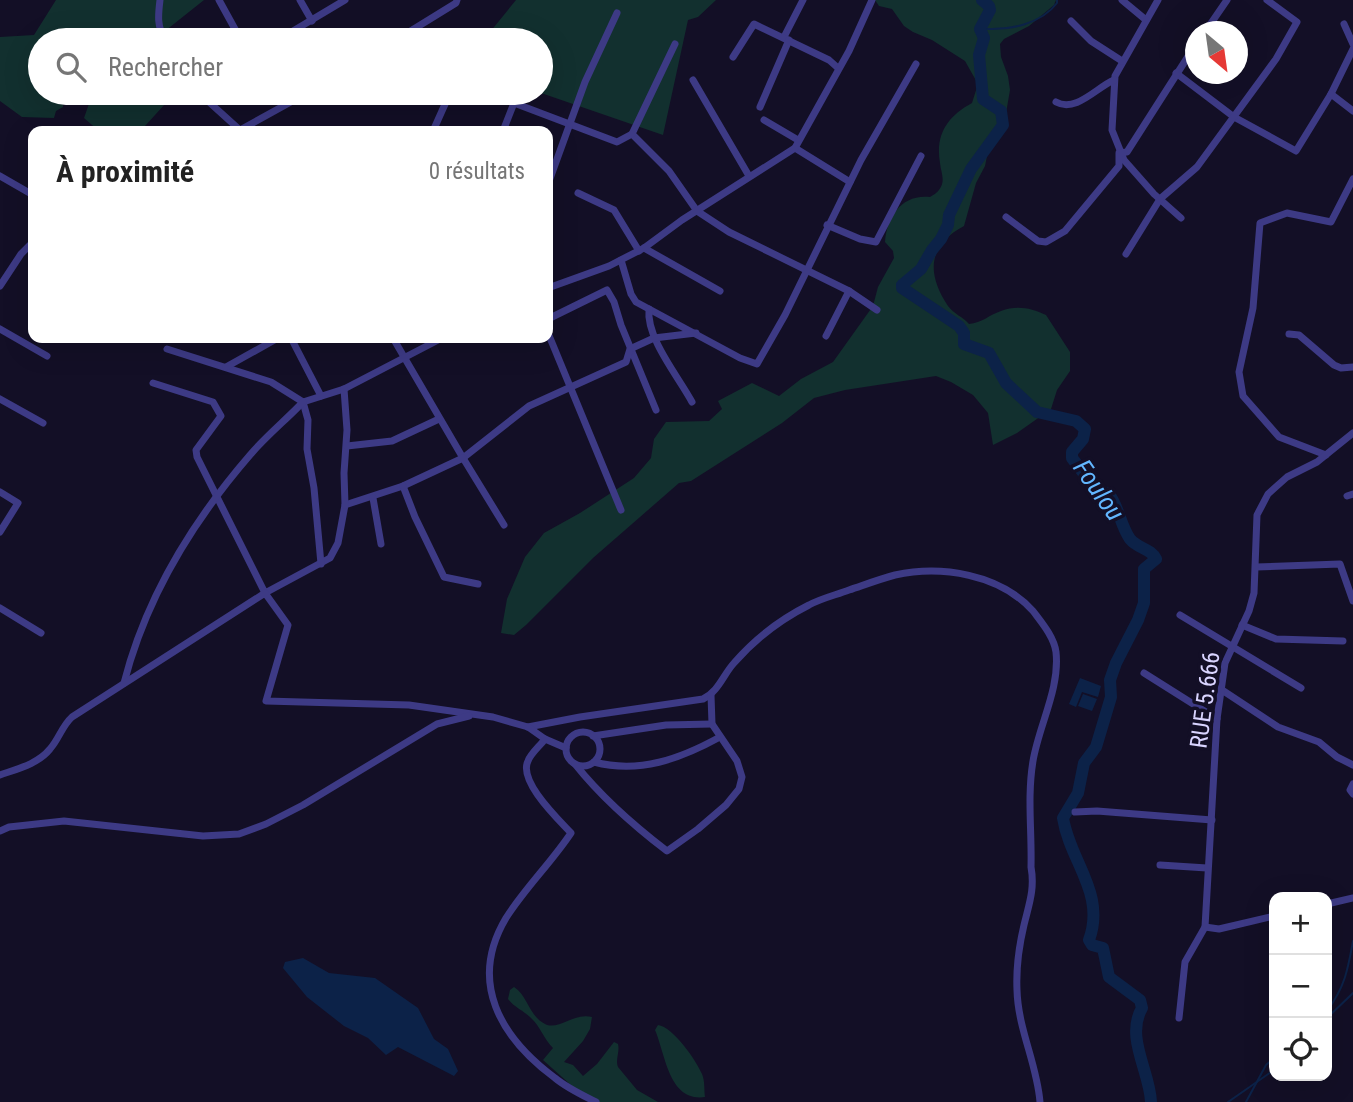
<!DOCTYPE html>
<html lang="fr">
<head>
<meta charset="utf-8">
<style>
  :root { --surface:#fff; --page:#f6f6f6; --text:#222; --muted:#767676; --line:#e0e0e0 }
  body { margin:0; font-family:"Roboto Condensed",sans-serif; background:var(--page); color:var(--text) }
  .controls { position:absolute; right:21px; bottom:21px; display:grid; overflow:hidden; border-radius:14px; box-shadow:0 7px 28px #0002 }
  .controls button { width:63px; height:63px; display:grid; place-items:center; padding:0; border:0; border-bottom:2px solid var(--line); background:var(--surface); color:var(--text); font:35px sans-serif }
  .compass { position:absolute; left:1185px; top:21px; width:63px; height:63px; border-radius:50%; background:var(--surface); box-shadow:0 7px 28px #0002; rotate:151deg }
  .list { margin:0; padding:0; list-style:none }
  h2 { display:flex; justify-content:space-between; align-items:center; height:91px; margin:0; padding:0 28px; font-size:30px }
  h2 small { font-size:23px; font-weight:400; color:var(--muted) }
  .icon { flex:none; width:38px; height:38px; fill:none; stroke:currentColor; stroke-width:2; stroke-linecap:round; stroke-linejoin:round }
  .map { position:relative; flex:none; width:1353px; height:1102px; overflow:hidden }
  .search { position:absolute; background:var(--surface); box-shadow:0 7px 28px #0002; left:28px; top:28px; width:525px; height:77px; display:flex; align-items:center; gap:18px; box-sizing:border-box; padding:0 24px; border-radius:38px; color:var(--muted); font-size:26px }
  .panel { position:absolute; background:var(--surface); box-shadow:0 7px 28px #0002; left:28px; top:126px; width:525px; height:217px; border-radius:14px }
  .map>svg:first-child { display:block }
  .green { fill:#12302f }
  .water { fill:#0c2248 }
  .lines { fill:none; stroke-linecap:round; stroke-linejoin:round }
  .stream { stroke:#0c2248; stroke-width:2 }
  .river { stroke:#0c2248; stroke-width:12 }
  .minor { stroke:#3d3a85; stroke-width:7 }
  .labels { text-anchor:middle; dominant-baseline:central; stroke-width:7; stroke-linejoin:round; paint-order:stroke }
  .street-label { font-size:24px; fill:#d9d4ff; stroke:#130f26 }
  .water-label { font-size:26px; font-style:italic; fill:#62b6ff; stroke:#130f26 }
</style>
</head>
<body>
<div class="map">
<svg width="1353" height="1102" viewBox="0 0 1353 1102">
  <rect width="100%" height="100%" fill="#130f26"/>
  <!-- green -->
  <g class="green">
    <path d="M56,0h148l-39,31 4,9h-89l-8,-4 -15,4h-17v53h24l-1,14 -7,4 -2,7 -32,-1 -22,-16v-64l34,-2z"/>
    <path d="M516,0h200l-18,17 -10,3 -25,115 -122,-42v-53h-62l11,-8z"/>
    <path d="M875,0h181l-2,5 -25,21 -25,13 -4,5 1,13 7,19 2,14 -5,29 -4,9 -10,8 -6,30 -9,17 -12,43c-36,19 -38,47 -16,80 6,8 15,11 21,18 13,-1 20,-9 32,-13 16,-6 30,-3 45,4l24,37v19l-13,19 -6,19 -34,24 -24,12 -5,-32 -15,-18 -22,-13 -15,-6 -91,14 -31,8 -32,25 -91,58 -12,2 -86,75 -67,67 -12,10 -13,-2 6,-34 18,-42 19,-24 36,-20 54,-35 17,-20 3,-19 12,-17 43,-1 13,-12 -4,-8 34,-18 27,13 22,-17 32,-17 40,-56 5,-19 16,-29 -1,-7 -8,-9c2,-26 17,-48 45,-45 3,-2 7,-4 9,-7 7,-9 2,-17 1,-27 -5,-29 8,-47 32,-60l6,-19 -13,-23 -33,-21 -19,-8 -9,-6 -12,-17 -13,-3z"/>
    <path d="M97,93h78l-30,33v5h-46l-15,-13 7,-20z"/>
    <path d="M514,987c14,9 15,29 31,37 13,7 29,-12 47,-7l-2,12 -7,12 -19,21 9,3 10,11 14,-12 17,-22 4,2c2,8 -3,16 0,23l19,23 21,12h-61l-25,-16 -29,-26 10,-12c-9,-9 -13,-22 -22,-30 -8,-8 -16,-10 -23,-19l2,-9z"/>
    <path d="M658,1025c15,2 38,35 44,49 3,7 2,16 3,23 -36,5 -39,-41 -50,-67z"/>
  </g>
  <!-- water -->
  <g class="water">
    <path d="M1080,678l21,8 -3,11 -16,-5 -6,15 -7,-3z"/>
    <path d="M1083,694l14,5 -5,12 -14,-5z"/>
    <path d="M303,958l26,15 46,5 43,30 16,31 14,10 10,22 -4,5 -56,-29 -12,8 -18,-17 -24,-12 -37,-29 -24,-29 2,-6z"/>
  </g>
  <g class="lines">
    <!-- stream -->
    <g class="stream">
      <path d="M981,33l6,-4c23,1 54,-5 70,-26v-3"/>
      <path d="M1327,1011c18,-24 21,-42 26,-70"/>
      <path d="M1327,1018l26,-25"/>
      <path d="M1228,1102l46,-32"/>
      <path d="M1246,1102l20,-37 8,-7"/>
    </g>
    <!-- river -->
    <path class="river" d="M982,0l7,6 1,4 -10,19 4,9 -5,17 4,44 18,12 2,14 -32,44 -22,46 -1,10 -7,14 -9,11 -11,19 -19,16v3l57,38 5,7v11l25,9 17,30 31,29 39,9 9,8 -2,10 -11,13v6l26,34 10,1c11,13 12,32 22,46 8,10 21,9 26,20l-12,10v34l-6,17 -22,43 -6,17 1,17 -15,50 -12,16 -6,30 -15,25c7,44 43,75 26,122l3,5 11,3 6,29 31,23 2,8c-17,29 8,64 9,94"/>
    <!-- minor -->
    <g class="minor">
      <path d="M160,0c-2,16 -3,26 5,40"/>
      <path d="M219,0l22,40"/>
      <path d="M300,0l12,21"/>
      <path d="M1122,0l24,20"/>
      <path d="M1158,0l-43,76 -3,54 12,30 30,34 27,24"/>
      <path d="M1071,21l20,20 31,20"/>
      <path d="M1344,24l9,20"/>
      <path d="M1205,32l22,-32"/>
      <path d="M784,37l19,-37"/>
      <path d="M278,40l67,-40"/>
      <path d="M396,40l60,-37 1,-3"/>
      <path d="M675,44l-43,90 37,37 28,40 32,21 120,59 -23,45"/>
      <path d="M733,57l21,-33 75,36 9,8"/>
      <path d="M1176,73l58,44 62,34 35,-57 22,-45"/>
      <path d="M693,80l56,96"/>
      <path d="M199,93l42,38"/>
      <path d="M497,93l17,10 103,39 15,-8"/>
      <path d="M1331,94l22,17"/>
      <path d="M1056,102c20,11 41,-15 58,-22"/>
      <path d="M760,107l29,-67"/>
      <path d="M764,120l34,20"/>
      <path d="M240,130l67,-37"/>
      <path d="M433,131l17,-38"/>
      <path d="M503,131l11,-28"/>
      <path d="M795,148l55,34"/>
      <path d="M0,176l33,19"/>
      <path d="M548,184l37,-102 32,-69"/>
      <path d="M578,193l36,17 25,41"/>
      <path d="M1006,217l32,24 8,1 19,-11 54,-65v-13l8,-1 69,-108"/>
      <path d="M827,225l33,14 16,3 45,-86"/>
      <path d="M644,248l76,43"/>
      <path d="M1126,254l34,-55 37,-32 79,-108 21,-37 -30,-22"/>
      <path d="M621,260l10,34 5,8 104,56 17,6 28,-49 76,-155 55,-96"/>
      <path d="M0,286l21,-32 12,-12"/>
      <path d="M548,288l61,-22 35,-18 38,-28 113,-72 54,-97 23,-51"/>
      <path d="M849,291l28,19"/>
      <path d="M649,309c-3,29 29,67 43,93"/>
      <path d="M548,319l59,-29 7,12 7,23 35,85"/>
      <path d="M0,329l47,27"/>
      <path d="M548,333l73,177"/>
      <path d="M1289,334l10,1 35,30 7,3 12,-1"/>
      <path d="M291,338l30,58"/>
      <path d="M393,338l70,120 66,-52 97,-44 4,-13 24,-11 42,-5"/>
      <path d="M167,349l104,33 32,20 41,-13 98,-51"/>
      <path d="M226,367l52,-29"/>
      <path d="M153,383l60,19 8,14 -25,34 1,7 68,136 65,-35 8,-15 7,-38 58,-19 60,-28 41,67"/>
      <path d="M344,389l3,41 -3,43 1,32"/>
      <path d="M0,399l43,24"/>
      <path d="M303,402l5,18 -1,29 7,39 7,76"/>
      <path d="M347,446l45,-5 47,-22"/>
      <path d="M1326,455l-47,-18 -36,-41 -4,-24 14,-64 7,-85 27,-10 44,9 22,-43"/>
      <path d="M403,486l12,31 29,60 34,7"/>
      <path d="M0,492l18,11 -18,29"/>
      <path d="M1347,496l6,-2"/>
      <path d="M373,498l8,46"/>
      <path d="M1256,567l84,-3 13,37"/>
      <path d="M0,608l41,25"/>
      <path d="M1180,615l121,73"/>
      <path d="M1242,625l34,14 67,2"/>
      <path d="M1144,673l73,46"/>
      <path d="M124,683c22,-86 68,-161 126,-228 16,-19 36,-35 53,-53"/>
      <path d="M1222,690l56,37 41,15 18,15 16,8"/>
      <path d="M528,727l52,-10 123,-18c16,-8 20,-24 31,-36 21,-24 47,-44 75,-58 13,-7 27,-10 40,-15 15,-5 31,-11 46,-15 46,-10 105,-1 138,36 9,12 21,26 23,41 4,37 -17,73 -23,109 -6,36 -1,70 -2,106 4,22 -2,37 -7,58 -5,21 -8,43 -7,65 1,39 20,74 23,112"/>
      <circle cx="583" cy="749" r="17"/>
      <path d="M593,736l73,-11 46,-1"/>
      <path d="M545,739c-5,7 -14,14 -17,22 -10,20 30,58 43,72 -20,30 -46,55 -65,85 -38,64 -6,119 49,160 12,10 27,17 41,24"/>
      <path d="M594,762c45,12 86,-3 126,-25"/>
      <path d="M575,764c27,34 58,61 92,87l31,-22 28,-24 13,-16 3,-12 -5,-16 -25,-37 -1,-29"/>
      <path d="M0,775c17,-6 38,-11 50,-26 9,-10 12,-23 22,-32l193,-124 23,32 -22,76 143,4 84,12 35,10 17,12 21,9"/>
      <path d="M1353,784l-3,6 3,4"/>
      <path d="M1075,812l22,-1 115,9"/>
      <path d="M0,831l9,-4 55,-6 139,15 36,-2 27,-10 37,-19 134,-81 32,-8"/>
      <path d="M1160,865l47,3"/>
      <path d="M1327,904l26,-6"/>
      <path d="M1205,927l14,2 55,-13"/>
      <path d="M1179,1018l6,-56 20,-35 12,-208 8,-56 24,-52 5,-18 3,-78 11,-21 10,-9 9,-8 30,-15 36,-29"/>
    </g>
  </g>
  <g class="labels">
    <!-- street labels -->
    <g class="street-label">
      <text transform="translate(1205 700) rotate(-82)">RUE 5.666</text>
    </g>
    <!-- water labels -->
    <g class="water-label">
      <text transform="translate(1099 490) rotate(55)">Foulou</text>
    </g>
  </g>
</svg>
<div class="controls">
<button>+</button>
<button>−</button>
<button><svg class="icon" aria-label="locate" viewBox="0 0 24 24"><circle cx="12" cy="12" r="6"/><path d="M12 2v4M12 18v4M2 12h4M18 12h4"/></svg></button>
</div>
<svg class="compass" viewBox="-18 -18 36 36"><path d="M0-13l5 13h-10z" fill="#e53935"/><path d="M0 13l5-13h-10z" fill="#767676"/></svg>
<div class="search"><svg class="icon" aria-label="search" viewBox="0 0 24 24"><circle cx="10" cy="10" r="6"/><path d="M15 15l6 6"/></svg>Rechercher</div>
<section class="panel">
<h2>À proximité<small>0 résultats</small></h2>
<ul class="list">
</ul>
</section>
</div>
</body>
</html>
